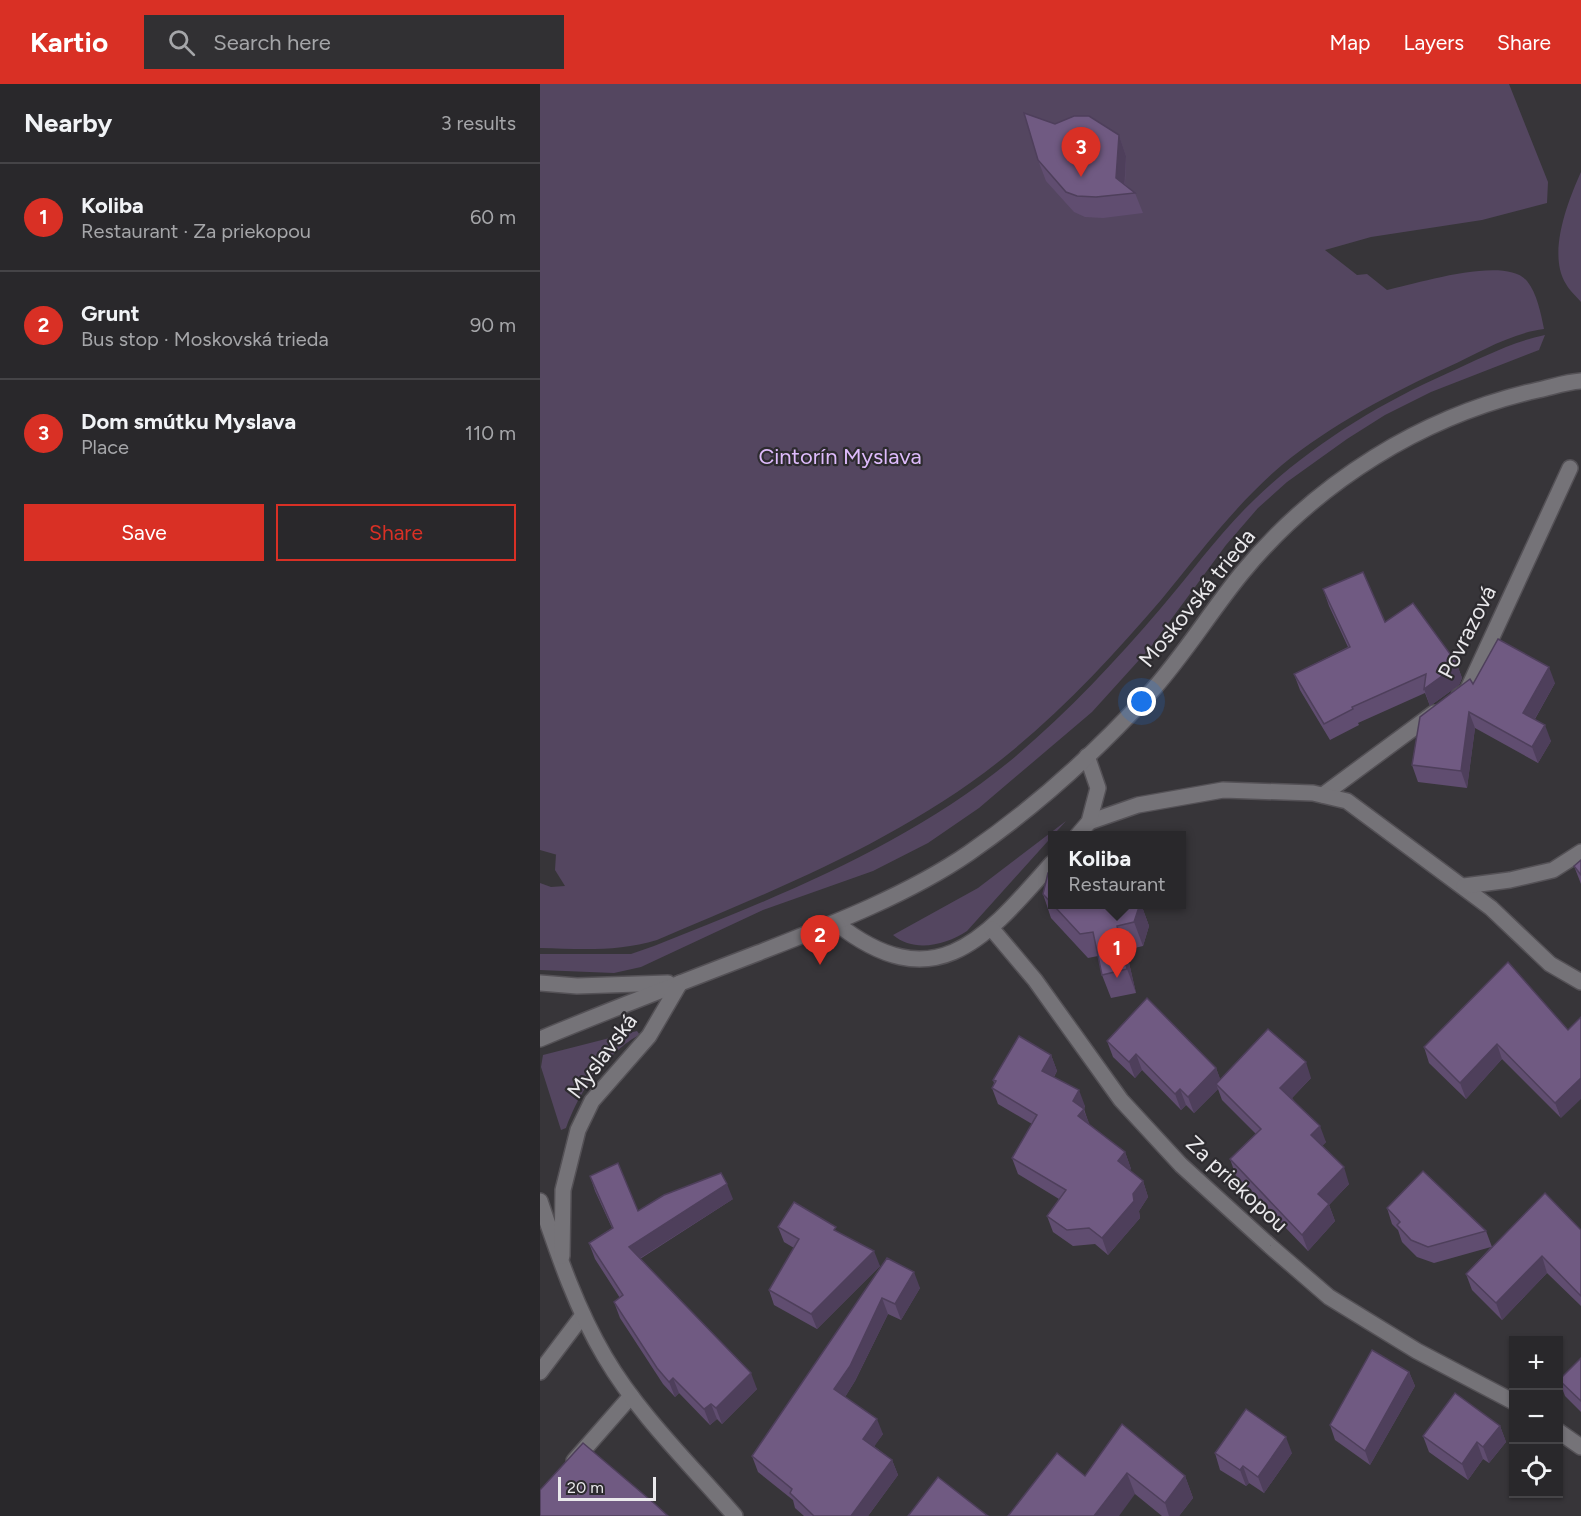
<!DOCTYPE html>
<html lang="en">
<head>
<meta charset="utf-8">
<style>
  :root { --surface:#29282b; --page:#313033; --text:#f1f3f6; --muted:#a5a6a9; --line:#454447; --accent:#d93025 }
  body { margin:0; font-family:Figtree,sans-serif; background:var(--page); color:var(--text) }
  .controls { position:absolute; right:18px; bottom:18px; display:grid; overflow:hidden; border-radius:0px; box-shadow:0 2px 4px #0004 }
  .controls button { width:54px; height:54px; display:grid; place-items:center; padding:0; border:0; border-bottom:2px solid var(--line); background:var(--surface); color:var(--text); font:30px sans-serif }
  .scale { position:absolute; left:18px; bottom:15px; width:98px; box-sizing:border-box; padding-left:6px; border:3px solid #eae9ec; border-top:0; font-size:16px; line-height:21px; white-space:nowrap; color:#eae9ec; -webkit-text-stroke:4px #2d2b2f; paint-order:stroke }
  .you { position:absolute; left:602px; top:618px; width:21px; height:21px; margin:-15px; border:4px solid #fff; border-radius:50%; background:#1a73e8; box-shadow:0 0 0 9px #1a73e833 }
  .badge { display:grid; place-items:center; width:39px; height:39px; border-radius:50%; background:var(--accent); color:#fff; font-size:20px; font-weight:700 }
  .pin { position:absolute; translate:-50% -50px; filter:drop-shadow(0 2px 3px #0008) }
  .pin::after { content:''; position:absolute; top:32px; width:21px; height:18px; background:inherit; clip-path:polygon(0 0,100% 0,50% 100%) }
  .popup { position:absolute; left:508px; top:747px; width:138px; height:78px; box-sizing:border-box; display:grid; place-content:center; border-radius:0px; background:var(--surface); filter:drop-shadow(0 2px 4px #0005); font-size:20px; white-space:nowrap; color:var(--muted) }
  .popup b { font-size:22px; color:var(--text) }
  .popup::after { content:''; position:absolute; left:50%; top:100%; margin-left:-12px; border:12px solid transparent; border-top-color:var(--surface) }
  .list { margin:0; padding:0; list-style:none }
  h2 { display:flex; justify-content:space-between; align-items:center; height:78px; margin:0; padding:0 24px; font-size:26px }
  h2 small { font-size:20px; font-weight:400; color:var(--muted) }
  .list li { display:grid; grid-template-columns:39px 1fr auto; gap:18px; align-items:center; box-sizing:border-box; height:108px; padding:0 24px; border-top:2px solid var(--line) }
  .list b { display:block; font-size:22px; white-space:nowrap }
  .list p { margin:0; font-size:20px; white-space:nowrap; color:var(--muted) }
  .list em { font-size:20px; font-style:normal; color:var(--muted) }
  .actions { display:flex; gap:12px; padding:18px 24px }
  .actions a { flex:1; padding:14px 0; border:2px solid var(--accent); border-radius:0px; text-align:center; font-size:21px; color:var(--accent) }
  .actions .main { background:var(--accent); color:#fff }
  .icon { flex:none; width:33px; height:33px; fill:none; stroke:currentColor; stroke-width:2; stroke-linecap:round; stroke-linejoin:round }
  .map { position:relative; flex:none; width:1041px; height:1432px; overflow:hidden }
  header { display:flex; align-items:center; gap:36px; box-sizing:border-box; height:84px; padding:0 30px; background:var(--accent); color:#fff }
  header strong { font-size:28px }
  nav { display:flex; gap:33px; margin-inline-start:auto; font-size:21px }
  .search { width:420px; height:54px; background:var(--page); display:flex; align-items:center; gap:15px; box-sizing:border-box; padding:0 21px; border-radius:0px; color:var(--muted); font-size:22px }
  main { display:flex }
  aside { flex:1; background:var(--surface) }
  .map>svg:first-child { display:block }
  .green { fill:#544660 }
  .lines { fill:none; stroke-linecap:round; stroke-linejoin:round }
  .minor-casing { stroke:#545156; stroke-width:18 }
  .tertiary-casing { stroke:#545156; stroke-width:18 }
  .minor { stroke:#757378; stroke-width:15 }
  .tertiary { stroke:#757378; stroke-width:15 }
  .wall { fill:#604d70 }
  .shaded-wall { fill:#4e3f5b }
  .building { fill:#705a82; stroke:#4e3f5b; stroke-width:1.5 }
  .labels { text-anchor:middle; dominant-baseline:central; stroke-width:4.5; stroke-linejoin:round; paint-order:stroke }
  .park-label { font-size:22px; fill:#debbfc; stroke:#2d2b2f }
  .street-label { font-size:22px; fill:#eae9ec; stroke:#2d2b2f }
</style>
</head>
<body>
<header>
<strong>Kartio</strong>
<div class="search"><svg class="icon" aria-label="search" viewBox="0 0 24 24"><circle cx="10" cy="10" r="6"/><path d="M15 15l6 6"/></svg>Search here</div>
<nav><a>Map</a><a>Layers</a><a>Share</a></nav>
</header>
<main>
<aside>
<h2>Nearby<small>3 results</small></h2>
<ul class="list">
<li><span class="badge">1</span><div><b>Koliba</b><p>Restaurant · Za priekopou</p></div><em>60 m</em></li>
<li><span class="badge">2</span><div><b>Grunt</b><p>Bus stop · Moskovská trieda</p></div><em>90 m</em></li>
<li><span class="badge">3</span><div><b>Dom smútku Myslava</b><p>Place</p></div><em>110 m</em></li>
</ul>
<div class="actions"><a class="main">Save</a><a>Share</a></div>
</aside>
<div class="map">
<svg width="1041" height="1432" viewBox="0 0 1041 1432">
  <rect width="100%" height="100%" fill="#373539"/>
  <!-- green -->
  <g class="green">
    <path d="M0,0h969l39,98 -1,21 -65,17 -111,17 -46,13 32,25 10,-1 20,16c30,-6 118,-35 140,-9 10,12 14,33 17,48 -33,4 -66,24 -96,38 -57,26 -117,58 -166,98 -46,39 -83,89 -121,135 -48,56 -101,113 -159,159 -103,82 -225,130 -345,181 -39,12 -77,9 -117,8v-65l11,4 14,-1 -10,-16 1,-16 12,4 -28,-8z"/>
    <path d="M1041,88v130c-5,-6 -12,-12 -15,-18 -19,-30 2,-83 15,-112z"/>
    <path d="M1005,251l-6,15 -108,42 -46,23 -38,24 -60,43 -29,26 -32,37 -76,103 -58,64 -113,96 -51,35 -55,28 -110,39 -122,57 -27,6 -74,-3v-16h91l23,-8c124,-49 252,-100 356,-185 55,-46 105,-99 151,-153 31,-36 59,-76 94,-109 55,-53 123,-95 193,-126 31,-14 63,-31 97,-38z"/>
    <path d="M526,737l-99,110c-21,14 -53,22 -74,4l85,-47z"/>
    <path d="M97,947l3,4c-8,3 -16,10 -23,16 -25,23 -39,45 -51,77l-5,2 -20,-63 2,-12z"/>
  </g>
  <g class="lines">
    <defs>
      <g id="minor">
        <path d="M919,612l8,-5 103,-223"/>
        <path d="M783,711l111,-82"/>
        <path d="M549,738l49,-17 85,-15 90,3 34,8 144,107 59,56 31,18"/>
        <path d="M537,752l12,-14 9,-34 -11,-32"/>
        <path d="M924,802l46,-6 43,-10 28,-18"/>
        <path d="M296,839c99,78 149,16 216,-60"/>
        <path d="M452,845l43,51 86,120 60,65 89,81 59,51 88,54 97,51"/>
        <path d="M0,1288l43,-57"/>
        <path d="M1018,1347l23,16"/>
        <path d="M34,1377l57,-65"/>
      </g>
      <g id="tertiary">
        <path d="M0,899l37,3 91,-3"/>
        <path d="M0,955c72,-30 145,-58 218,-86 69,-27 150,-58 211,-100 65,-45 127,-101 180,-159 34,-37 61,-82 93,-121 75,-91 180,-157 296,-183 14,-3 28,-8 43,-9"/>
        <path d="M0,1117c18,53 36,107 65,156 34,58 86,108 130,159"/>
        <path d="M22,1172l1,-66 15,-60 14,-29 57,-65 31,-53"/>
      </g>
    </defs>
    <!-- minor casing -->
    <use href="#minor" class="minor-casing"/>
    <!-- tertiary casing -->
    <use href="#tertiary" class="tertiary-casing"/>
    <!-- minor -->
    <use href="#minor" class="minor"/>
    <!-- tertiary -->
    <use href="#tertiary" class="tertiary"/>
  </g>
  <!-- wall -->
  <g class="wall">
    <path d="M515,40l64,11 7,21 -1,28 10,9 8,20 -40,5 -18,-1 -11,-5 -28,-31 -8,-21z"/>
    <path d="M783,505l62,33 71,40 6,16 -3,7 -29,21 -5,-13 -67,30 1,2 -29,15 -30,-50 -6,-16 54,-27 -19,-41z"/>
    <path d="M1015,599l-20,36 16,22 -13,22 -63,-35 -8,60 -49,-6 -6,-17 61,-81z"/>
    <path d="M1041,776v24l-7,-18z"/>
    <path d="M503,810l98,10 8,22 -6,20 -17,4 10,43 -25,5 -9,-23 -4,-19 -10,2 -37,-40z"/>
    <path d="M968,878l53,156 -59,-59 -36,40 -37,-36 -5,-16z"/>
    <path d="M567,957l109,27 4,11 91,-1 -19,20 34,44 -4,4 27,38 -20,21 6,16 -27,30 -72,-75 -6,-17 26,-25 -34,-34 -4,-11 -24,24 -8,-8 -5,5 -39,-40 -7,8 -22,-21z"/>
    <path d="M511,971l6,16 -3,6 31,29 -1,3 5,15 36,28 6,17 -2,1 14,11 5,16 -9,14 1,7 -32,37 -13,-11 -22,2 -20,-14 -6,-16 12,-17 -41,-25 -6,-16 20,-34 -34,-20 -6,-16 2,-5 -1,-3z"/>
    <path d="M50,1092l48,35 95,-12 -93,60 117,130 -35,35 -5,-5 -7,6 -31,-32 -4,4 -12,-13 -43,-66 -6,-16 6,-4 -25,-39 -6,-16 23,-15 -17,-37z"/>
    <path d="M847,1124l99,23 6,16 89,-17v76l-34,-33 -45,47 -30,-30 -6,-16 25,-27 -57,16 -17,-6 -15,-15 -4,-12 -6,-6z"/>
    <path d="M238,1143l59,5 43,34 -63,63 -43,-24 -5,-15 25,-42 -10,-6z"/>
    <path d="M347,1174l33,30 -19,32 -13,-6 -33,67 -10,16 38,37 -9,12 18,14 6,15 -30,41h-64l-9,-8 -2,-8 -35,-28 -6,-16z"/>
    <path d="M1041,1274v54l-16,-16 -6,-16z"/>
    <path d="M869,1288l6,14 -45,79 -35,-25 -5,-15z"/>
    <path d="M582,1340l63,52 8,22 -14,18h-17l-27,-22 -50,-18z"/>
    <path d="M960,1342l6,16 -17,21 -6,-4 -15,21 -39,-28 -6,-16z"/>
    <path d="M675,1369h77l-28,40 -15,-10 -3,3 -26,-16z"/>
  </g>
  <!-- shaded-wall -->
  <g class="shaded-wall">
    <path d="M579,51l7,21 -2,38 -8,-16z"/>
    <path d="M916,578l6,16 -3,7 -29,21 -6,-17z"/>
    <path d="M1009,583l6,16 -26,46 -6,-16z"/>
    <path d="M929,628l6,16 -8,60 -6,-17z"/>
    <path d="M1005,641l6,16 -13,22 -6,-16z"/>
    <path d="M600,820h1l8,22 -6,20 -9,-24z"/>
    <path d="M577,842l9,24 10,43 -9,-24z"/>
    <path d="M957,960l5,15 -36,40 -6,-16z"/>
    <path d="M596,970l6,16 -7,8 -6,-16z"/>
    <path d="M511,971l6,16 -9,16 -6,-16z"/>
    <path d="M766,978l5,16 -25,26 -6,-16z"/>
    <path d="M676,984l6,16h-6l2,5 -24,24 -6,-16z"/>
    <path d="M1041,994v21l-20,19 -6,-15z"/>
    <path d="M640,1005l6,16 -5,5 -6,-16z"/>
    <path d="M539,1006l6,16 -2,3 7,16 -6,7 -11,-31z"/>
    <path d="M780,1042l6,16 -9,9 -6,-16z"/>
    <path d="M585,1068l6,17 -7,8 -6,-16z"/>
    <path d="M804,1083l5,17 -20,21 6,16 -27,30 -6,-16 16,-41z"/>
    <path d="M603,1097l5,16 -9,14 1,7 -32,37 -6,-17z"/>
    <path d="M187,1100l6,15 -99,63 -5,-15z"/>
    <path d="M334,1167l6,15 -63,63 -6,-15z"/>
    <path d="M1002,1172l5,17 -45,47 -6,-17z"/>
    <path d="M374,1188l6,16 -19,32 -6,-16z"/>
    <path d="M342,1214l6,16 -33,67 -15,24 -6,-16z"/>
    <path d="M869,1288l6,14 -45,79 -5,-14z"/>
    <path d="M211,1289l6,16 -35,35 -6,-16z"/>
    <path d="M133,1294l6,15 -4,4 -6,-15z"/>
    <path d="M171,1320l6,15 -7,6 -6,-16z"/>
    <path d="M337,1335l6,15 -14,20 -6,-15z"/>
    <path d="M960,1342l6,16 -17,21 -6,-16z"/>
    <path d="M746,1353l6,16 -28,40 -6,-16z"/>
    <path d="M937,1358l6,17 -15,21 -6,-16z"/>
    <path d="M352,1376l6,15 -30,41h-17z"/>
    <path d="M703,1382l6,17 -3,3 -6,-16z"/>
    <path d="M587,1389l8,21 -16,22h-25z"/>
    <path d="M645,1392l8,22 -14,18h-10l-4,-13z"/>
  </g>
  <!-- building -->
  <g class="building">
    <path d="M484,29l31,11 19,-8h15l30,19 -3,43 19,15 -39,4 -19,-1 -11,-4 -28,-32z"/>
    <path d="M823,488l22,50 28,-19 43,59 -3,6 -29,21 2,-15 -74,33 1,2 -29,15 -30,-50 56,-27 -27,-58z"/>
    <path d="M958,555l51,28 -26,46 22,12 -13,22 -63,-35 -8,59 -49,-6 8,-48 50,-38 3,5z"/>
    <path d="M1041,776v15l-7,-9z"/>
    <path d="M513,788v32h87l-6,18 -17,4 10,43 -25,6 -9,-43 -13,2 -37,-40 5,-21z"/>
    <path d="M968,878l60,68 13,-13v61l-26,25 -58,-59 -37,39 -36,-36z"/>
    <path d="M607,914l69,70 -28,29 -8,-8 -5,5 -39,-40 -7,8 -22,-21z"/>
    <path d="M728,945l38,33 -26,26 40,38 -9,9 33,32 -26,27 11,10 -27,31 -72,-76 31,-30 -45,-45z"/>
    <path d="M479,952l32,19 -9,16 37,19 -6,11 11,8 -6,7 47,36 -7,9 25,20 -10,13 1,7 -32,37 -13,-10 -22,2 -20,-14 19,-26 -54,-32 25,-43 -45,-27 4,-7 -3,-1z"/>
    <path d="M78,1079l20,48 26,-16 57,-22 6,11 -98,63 122,126 -35,35 -5,-4 -7,5 -31,-31 -4,4 -12,-14 -43,-66 9,-7 -34,-52 24,-15 -23,-52z"/>
    <path d="M883,1087l63,60 -58,16 -17,-7 -14,-15 3,-3 -13,-14z"/>
    <path d="M1005,1109l36,37v66l-39,-40 -46,47 -30,-29z"/>
    <path d="M254,1118l42,25 -2,3 40,21 -63,63 -42,-24 30,-51 -21,-12z"/>
    <path d="M347,1174l27,14 -19,32 -13,-6 -32,68 -16,23 43,30 -14,20 29,21 -41,56h-37l-24,-23 2,-4 -40,-33z"/>
    <path d="M832,1266l37,22 -44,79 -35,-26z"/>
    <path d="M1041,1274v43l-22,-21z"/>
    <path d="M915,1309l45,33 -17,21 -6,-5 -15,22 -39,-28z"/>
    <path d="M706,1325l40,28 -28,40 -15,-11 -3,4 -25,-17z"/>
    <path d="M582,1340l63,52 -20,27 -38,-30 -33,43h-86l49,-63 28,23z"/>
    <path d="M43,1359l72,61 13,12h-128v-26z"/>
    <path d="M398,1393l50,39h-80z"/>
  </g>
  <g class="labels">
    <!-- park labels -->
    <g class="park-label">
      <text x="300" y="372">Cintorín Myslava</text>
    </g>
    <!-- street labels -->
    <g class="street-label">
      <text transform="translate(657 514) rotate(-51)">Moskovská trieda</text>
      <text transform="translate(927 548) rotate(-63)">Povrazová</text>
      <text transform="translate(62 972) rotate(-53)">Myslavská</text>
      <text transform="translate(697 1100) rotate(43)">Za priekopou</text>
    </g>
  </g>
</svg>
<div class="controls">
<button>+</button>
<button>−</button>
<button><svg class="icon" aria-label="locate" viewBox="0 0 24 24"><circle cx="12" cy="12" r="6"/><path d="M12 2v4M12 18v4M2 12h4M18 12h4"/></svg></button>
</div>
<div class="scale">20 m</div>
<div class="you"></div>
<div class="pin badge" style="left:577px;top:894px">1</div>
<div class="popup"><b>Koliba</b>Restaurant</div>
<div class="pin badge" style="left:280px;top:881px">2</div>
<div class="pin badge" style="left:541px;top:93px">3</div>
</div>
</main>
</body>
</html>
